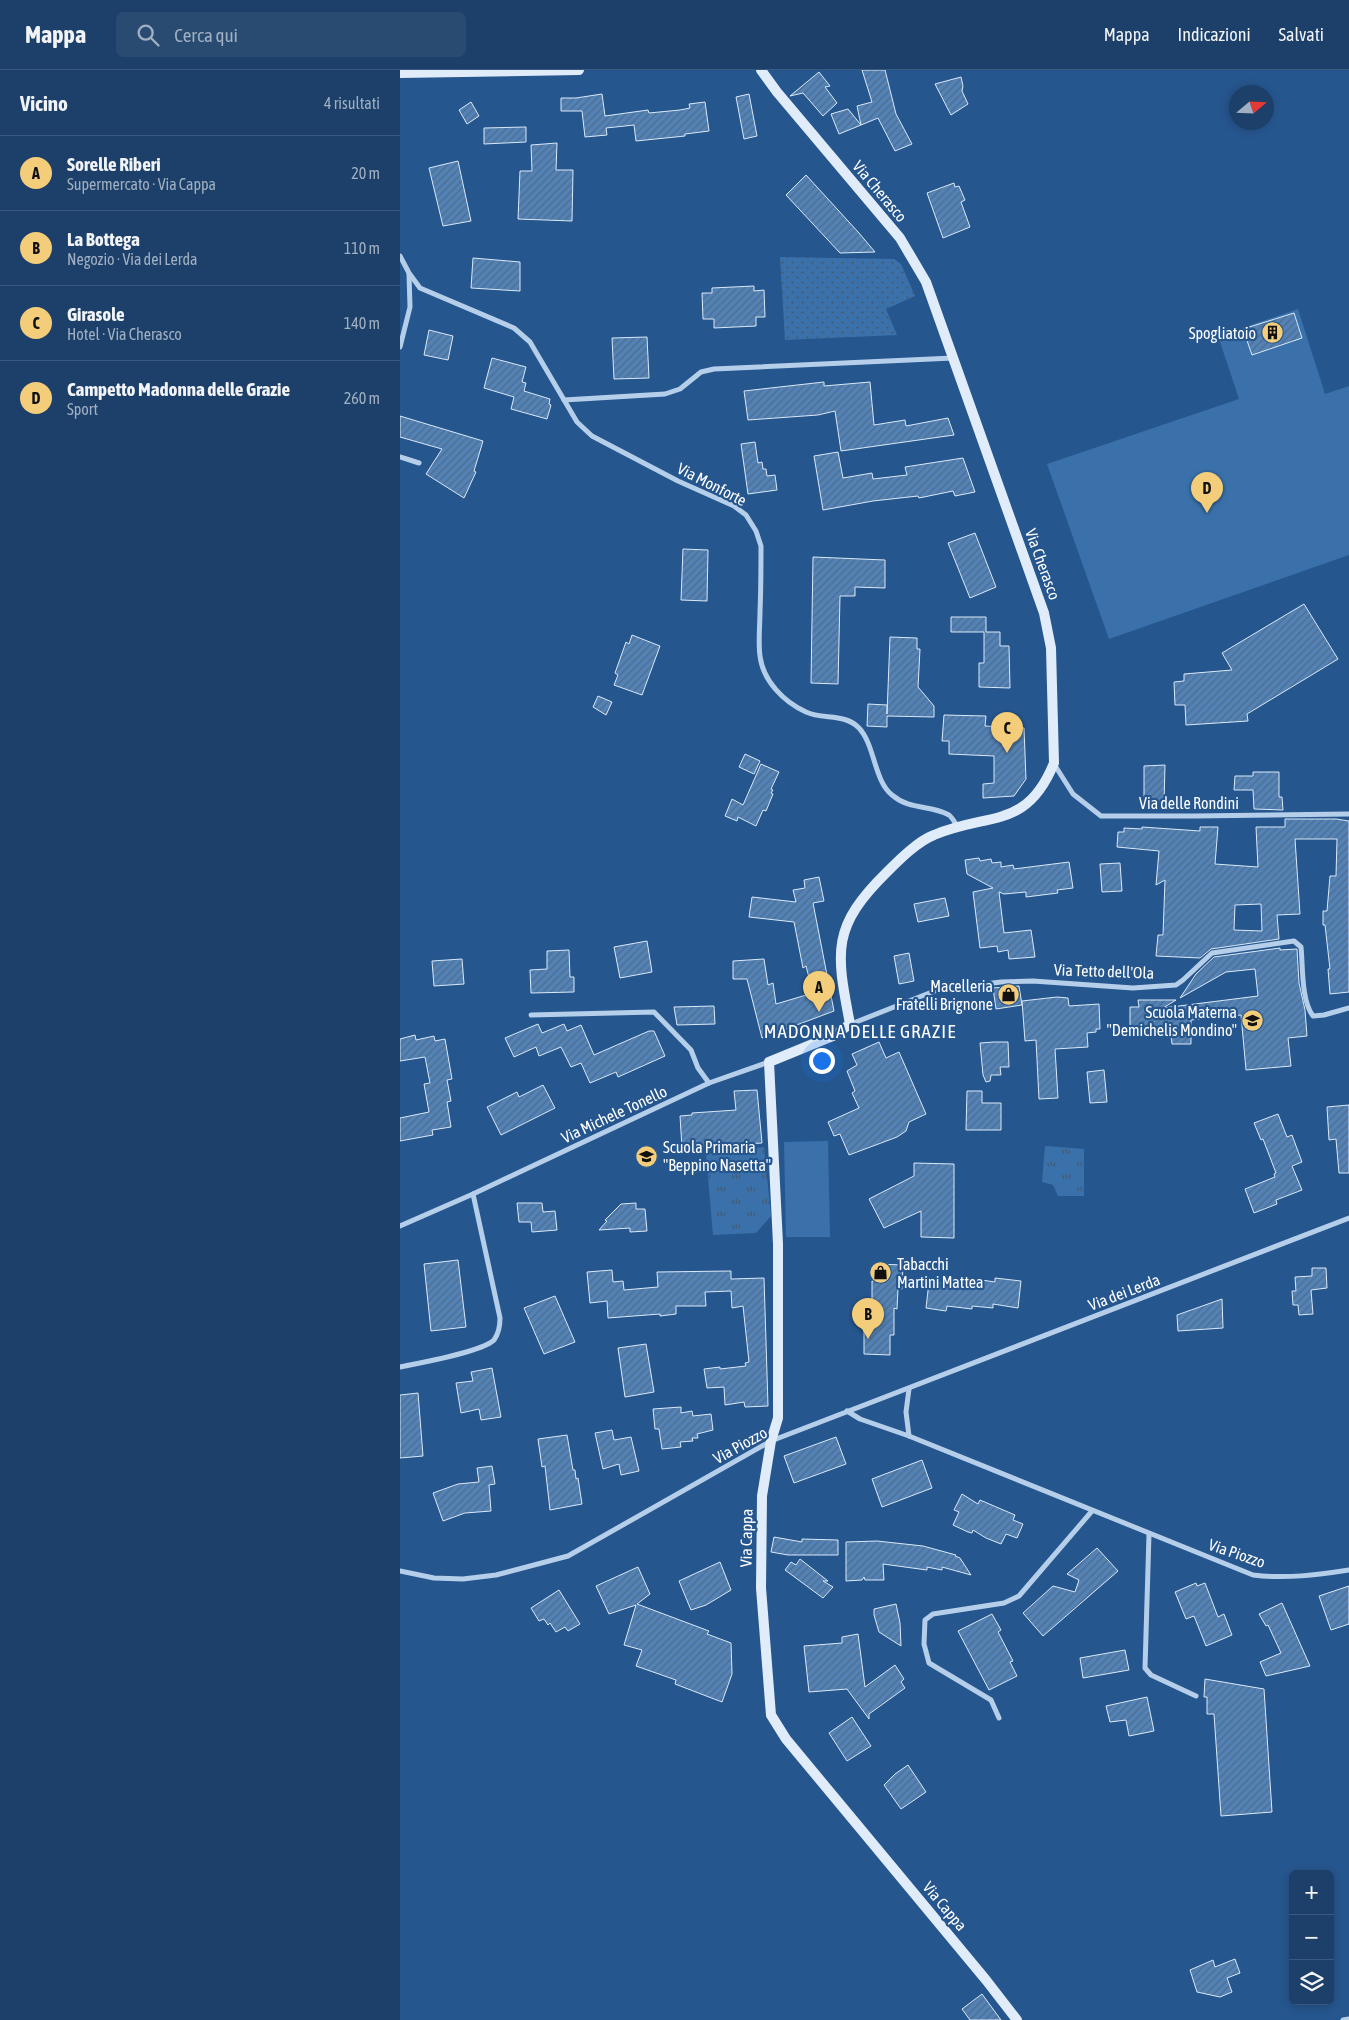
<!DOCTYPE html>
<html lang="it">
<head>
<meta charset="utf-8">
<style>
  :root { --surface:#1c406a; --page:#294b72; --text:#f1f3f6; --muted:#a0afc1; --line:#3a597e; --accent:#f4cd7a }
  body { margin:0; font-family:"Asap Condensed",sans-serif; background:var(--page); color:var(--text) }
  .controls { position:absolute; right:15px; bottom:15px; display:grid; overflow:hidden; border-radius:8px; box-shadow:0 2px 8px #0003 }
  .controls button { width:45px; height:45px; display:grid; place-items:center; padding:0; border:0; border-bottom:1px solid var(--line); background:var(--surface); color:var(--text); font:25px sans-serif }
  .compass { position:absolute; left:829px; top:15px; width:45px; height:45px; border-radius:50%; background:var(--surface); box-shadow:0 2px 8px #0003; rotate:71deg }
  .you { position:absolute; left:421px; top:990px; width:18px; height:18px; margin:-12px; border:4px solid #fff; border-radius:50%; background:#1a73e8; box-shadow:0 0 0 8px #1a73e833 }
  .badge { display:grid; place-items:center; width:32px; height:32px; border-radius:50%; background:var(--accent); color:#111; font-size:16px; font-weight:700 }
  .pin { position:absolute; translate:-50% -41px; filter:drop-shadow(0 1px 2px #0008) }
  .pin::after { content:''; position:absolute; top:26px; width:18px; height:15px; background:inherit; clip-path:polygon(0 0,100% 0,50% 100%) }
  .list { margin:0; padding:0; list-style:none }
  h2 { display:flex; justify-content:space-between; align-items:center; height:65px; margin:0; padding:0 20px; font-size:21px }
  h2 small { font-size:16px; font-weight:400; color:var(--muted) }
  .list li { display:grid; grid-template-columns:32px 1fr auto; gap:15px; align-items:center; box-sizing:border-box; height:75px; padding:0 20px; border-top:1px solid var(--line) }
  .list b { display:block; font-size:19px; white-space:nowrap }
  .list p { margin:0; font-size:16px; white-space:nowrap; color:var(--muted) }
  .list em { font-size:16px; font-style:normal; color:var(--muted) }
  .icon { flex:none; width:28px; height:28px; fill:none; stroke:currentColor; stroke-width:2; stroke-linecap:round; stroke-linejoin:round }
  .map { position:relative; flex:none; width:949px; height:1950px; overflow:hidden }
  header { display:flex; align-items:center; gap:30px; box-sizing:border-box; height:70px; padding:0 25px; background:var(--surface); border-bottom:1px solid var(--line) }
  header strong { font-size:24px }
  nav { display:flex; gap:28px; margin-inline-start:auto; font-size:18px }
  .search { width:350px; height:45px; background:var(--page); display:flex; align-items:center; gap:12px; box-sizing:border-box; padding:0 18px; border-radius:8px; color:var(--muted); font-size:19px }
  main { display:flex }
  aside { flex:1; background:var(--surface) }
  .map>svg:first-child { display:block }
  .grass { fill:url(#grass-dots) }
  .park { fill:url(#park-tufts) }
  .garden { fill:#3a71aa }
  .building { fill:url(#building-hatch); stroke:#dae9f8; fill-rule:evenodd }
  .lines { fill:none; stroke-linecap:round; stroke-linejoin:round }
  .street { stroke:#b5cfeb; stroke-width:5 }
  .secondary { stroke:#e0ecf9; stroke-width:10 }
  .labels { text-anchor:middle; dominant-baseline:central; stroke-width:4.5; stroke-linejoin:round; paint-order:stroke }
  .street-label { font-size:16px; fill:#fff; stroke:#26568e }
  .poi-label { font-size:16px; fill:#fff; stroke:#26568e; text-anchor:end }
  .quarter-label { font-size:19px; letter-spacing:1px; fill:#fff; stroke:#26568e }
</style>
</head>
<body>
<header>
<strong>Mappa</strong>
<div class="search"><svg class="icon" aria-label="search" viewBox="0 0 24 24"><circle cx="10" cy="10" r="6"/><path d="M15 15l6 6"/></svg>Cerca qui</div>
<nav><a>Mappa</a><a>Indicazioni</a><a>Salvati</a></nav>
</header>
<main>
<aside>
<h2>Vicino<small>4 risultati</small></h2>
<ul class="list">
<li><span class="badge">A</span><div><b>Sorelle Riberi</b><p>Supermercato · Via Cappa</p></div><em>20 m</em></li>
<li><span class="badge">B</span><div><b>La Bottega</b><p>Negozio · Via dei Lerda</p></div><em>110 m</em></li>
<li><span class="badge">C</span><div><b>Girasole</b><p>Hotel · Via Cherasco</p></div><em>140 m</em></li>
<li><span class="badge">D</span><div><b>Campetto Madonna delle Grazie</b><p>Sport</p></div><em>260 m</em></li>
</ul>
</aside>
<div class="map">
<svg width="949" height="1950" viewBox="0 0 949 1950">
  <defs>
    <pattern id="grass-dots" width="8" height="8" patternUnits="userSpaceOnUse" patternTransform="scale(1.25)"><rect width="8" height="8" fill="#3a71aa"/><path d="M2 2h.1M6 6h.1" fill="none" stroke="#455b72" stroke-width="1.8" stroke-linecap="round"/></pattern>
    <pattern id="park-tufts" width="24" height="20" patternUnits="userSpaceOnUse" patternTransform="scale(1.25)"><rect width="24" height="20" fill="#3a71aa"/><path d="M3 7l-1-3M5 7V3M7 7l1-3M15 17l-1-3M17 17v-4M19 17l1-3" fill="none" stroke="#455b72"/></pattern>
    <pattern id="building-hatch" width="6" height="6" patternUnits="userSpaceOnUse" patternTransform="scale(1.25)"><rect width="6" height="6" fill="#5282b6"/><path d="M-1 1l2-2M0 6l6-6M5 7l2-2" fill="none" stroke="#506c8c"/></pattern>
  </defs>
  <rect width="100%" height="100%" fill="#26568e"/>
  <!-- grass -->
  <path class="grass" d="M380,187l114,2 7,5 14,32 -29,13 11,26 -112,5z"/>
  <!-- park -->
  <g class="park">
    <path d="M645,1076l39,3v47h-26l-5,-11 -11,-3z"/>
    <path d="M364,1077l7,69 -15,17 -43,2 -7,-81z"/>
  </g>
  <!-- garden -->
  <g class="garden">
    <path d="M898,239l27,85 24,-8v169l-240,84 -62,-175 192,-65 -21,-63z"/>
    <path d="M428,1071l2,96h-44l-2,-95z"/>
  </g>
  <!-- building -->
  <g class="building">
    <path d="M462,0h23l11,44 16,30 -17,7 -17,-33 -17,7 -4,-19 15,-4z"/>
    <path d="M419,2l11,14 -5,1 12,16 -14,13 -20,-23 -13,3z"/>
    <path d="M561,7l2,9 -1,5 6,13 -17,11 -16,-31z"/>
    <path d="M202,24l3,22 43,-6 1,3 31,-3 10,-2 -1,-4 16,-2 4,29 -24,3v2l-49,5 -2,-16 -28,3 1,7 -22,2 -3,-26h-21v-13h15z"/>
    <path d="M349,24l8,42 -13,3 -8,-42z"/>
    <path d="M71,32l8,14 -12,8 -8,-14z"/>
    <path d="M448,39l13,16 -22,9 -8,-20z"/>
    <path d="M126,57v15l-42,2v-16z"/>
    <path d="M157,73l-1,27h17l-1,51 -54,-2 2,-48h12l-1,-26z"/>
    <path d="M58,91l13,60 -28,5 -14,-58z"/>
    <path d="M406,105l53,58 16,19 -35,1 -54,-58z"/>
    <path d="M554,113l1,4 4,-1 6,14 -4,2 9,25 -27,11 -16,-45z"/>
    <path d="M73,188l47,4v29l-49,-3z"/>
    <path d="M354,216v5l10,-1 1,27h-9v9l-42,2v-9h-11l-1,-26h10v-5z"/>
    <path d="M894,243l8,25 -50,17 -9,-26z"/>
    <path d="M29,260l24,6 -5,24 -24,-5z"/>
    <path d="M247,267l2,41 -35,1 -2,-41z"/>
    <path d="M92,288l34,9 -4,15 4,1 -2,8 26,8 -1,5 2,1 -4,14 -36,-10 3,-12 -30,-9z"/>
    <path d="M424,312v4l46,-4 4,43 31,-5 1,6 42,-8 6,17 -113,16 -6,-40 -17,4 -70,5 -4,-29z"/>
    <path d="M0,346l83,25 -9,30 2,1 -12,26 -38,-24 16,-25 -42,-12z"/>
    <path d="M355,372l3,21 4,-1 1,7h3l1,7 8,-1 2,15 -29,4 -7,-50z"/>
    <path d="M438,382l5,26 29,-5 1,6 34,-4 -2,-8 58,-9 12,34 -20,4 -2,-5 -34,7 -1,-2 -45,5 -50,9 -9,-54z"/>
    <path d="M575,463l21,54 -26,11 -22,-55z"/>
    <path d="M283,479l25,1 -1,51 -26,-1z"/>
    <path d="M413,487l72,3v28l-30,-1v9h-15l-2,88 -27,-1z"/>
    <path d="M904,534l34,55 -91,55 1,7 -62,4 -1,-20h-10l-1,-23 10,-1v-7l48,-4 -10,-17z"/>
    <path d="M551,547h35v15h14v14h9l1,42 -31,-1v-24h5v-31h-33z"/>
    <path d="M232,565l28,11 -18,49 -28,-10 4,-10 -3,-2 11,-31 3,2z"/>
    <path d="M490,567l27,1v11h3l-2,38 16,19v11l-47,-1v11l-20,-1 1,-22 19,1v9z"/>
    <path d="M198,626l14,6 -6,13 -13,-8z"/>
    <path d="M544,645l42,1 -1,10 39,2 2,51 -12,17 -31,2v-14l11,-1v-27l-45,-2v-13h-7z"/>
    <path d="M345,684l15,7 -6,13 -15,-7z"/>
    <path d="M361,694l18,8 -8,17 2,1 -2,3 2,1 -7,17 -3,-1 -7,16 -18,-9 -1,4 -12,-5 7,-17 11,6z"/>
    <path d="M765,695l-1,38h-20v-37z"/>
    <path d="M853,702h26v25h3l1,13 -29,-1 -1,-19h-19l1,-14h18z"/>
    <path d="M885,749h51l13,2v171l-19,2 -2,-25h2l-5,-44h-2v-14h4l3,-35h6l1,-37h-42l5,75 -23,1 2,24 -68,10 -11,9 -44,-2 2,-21h5l2,-55 -9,5 3,-34 -42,-4 1,-15h6v-4l18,1v-2l58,4v-4h18l-3,37 43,3 -2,-40h29zM861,834l1,27 -28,-1 1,-25z"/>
    <path d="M579,788l1,3 11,-2 1,4 9,-1v5l12,-2 1,4 55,-7 4,26 -16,2 1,3 -32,4v-5l-22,2 -5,-2 5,41 27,-3 4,27 -26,2 -1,-9 -10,2 -1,-6 -17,2 -7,-56 20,-4 -26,-14 -2,-14z"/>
    <path d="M720,793l2,28 -20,1 -2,-28z"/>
    <path d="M419,807l5,24 -11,2 21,108 -72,27 -15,-59h-14v-18l31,-2 4,26 5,-2 3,21 37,-11 -7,-27 -3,2 -9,-46 -45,-5 3,-20 44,5 -3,-12 12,-2 -1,-8z"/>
    <path d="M545,828l4,18 -31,6 -4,-18z"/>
    <path d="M247,871l5,31 -32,6 -6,-31z"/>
    <path d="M880,878v2l17,-1 2,34 6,27 2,26 -19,2 3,28 -45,4 -5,-55 -50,5v24h-19l-1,-8h-41v-29h9l-1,-7h38l-13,8 95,-12 -3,-27 -29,3 -46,26 16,-24 18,-17z"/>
    <path d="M169,880l1,27h4v15l-43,1 -1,-23 17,-1v-18z"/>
    <path d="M509,883l5,28 -15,3 -5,-28z"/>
    <path d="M62,889l2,25 -30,2 -2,-25z"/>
    <path d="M619,916l3,19 -26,4 -3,-21z"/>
    <path d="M657,927l11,1 1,8 30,-2 1,25h-4v3l-9,1 1,14 -33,2 3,49 -19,1 -3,-59 -11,1 -3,-40z"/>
    <path d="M314,936l1,18 -38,1 -3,-18z"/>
    <path d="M138,954l4,9 22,-9 3,7 14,-6 13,30 55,-24h5l11,25 -47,21 -2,-5 -26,11 -9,-20 -10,4 -10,-20 -22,9 -3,-9 -22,10 -9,-19z"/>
    <path d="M15,965l1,5 18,-4 1,5 10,-2 7,40 -5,1 4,21 -4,1 4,25 -19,3 1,5 -33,6v-23l29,-6 -5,-28 6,-1 -5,-26 -25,4v-22z"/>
    <path d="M479,972l7,16 13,-6 27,62 -17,8 -3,9 -9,6 -48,18 -9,-21 -6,2 -6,-14 31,-14 -7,-15 3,-2 -8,-20 10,-6 -5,-11z"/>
    <path d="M594,972h14l1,25h-9l1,8h-10l-1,6 -4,1 -3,-7 -3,-32z"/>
    <path d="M704,1000l3,32 -17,1 -3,-31z"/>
    <path d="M143,1015l12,23 -54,27 -14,-28 30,-15 2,5z"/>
    <path d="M357,1020l5,53 -80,5 -2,-32 12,-1v-2l44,-3 -2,-19z"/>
    <path d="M567,1021h15v12h19v27h-35z"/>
    <path d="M949,1035v68h-10l-3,-34 -7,1 -2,-33z"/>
    <path d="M878,1044l9,23 5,-2 10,27 -10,4 10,24 -26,10 1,4 -23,9 -9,-24 30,-12 -1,-3 2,-1 -13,-34 -2,1 -7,-17z"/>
    <path d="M514,1093l40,1v74l-33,-1v-26l-37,17 -15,-29 45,-23z"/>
    <path d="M117,1133h25l1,9 12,-1 2,19 -25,2 -1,-10h-12z"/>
    <path d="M236,1133v6h9l2,22 -17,1v-4l-31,2 8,-9 -2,-1 16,-16z"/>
    <path d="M58,1190l8,67 -35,4 -7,-67z"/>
    <path d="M477,1194l26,1 -1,24h-4l-1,20 -3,-1v27h-4v20l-26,-1v-26h4l1,-21h3v-26h5z"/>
    <path d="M912,1198h14l1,20 -16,2 2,24 -14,1 -1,-10h-5l-1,-14h4l-1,-14 17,-1z"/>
    <path d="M212,1200l1,12 10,-1 1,9 34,-3 -1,-15 74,-1v8l33,-1 4,128 -23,1 -1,-5 -19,3 -1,-18 -17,1 -3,-19 16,-2v2l26,-3 -1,-3 4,-1 -6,-56 -11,2 -1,-17 -26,1 1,14h-30v8l-16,2v-2l-52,4 -1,-17 -17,2 -3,-31z"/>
    <path d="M595,1208l26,3 -3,27 -25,-4v4l-21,-2v3l-25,-3 -1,5 -20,-3 3,-26 19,2v-4l26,3 1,-4 20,3z"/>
    <path d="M155,1226l20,46 -31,12 -20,-46z"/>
    <path d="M822,1229l1,29 -45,3 -1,-16z"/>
    <path d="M246,1274l8,48 -29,5 -7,-49z"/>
    <path d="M92,1298l9,49 -20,3 -2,-11 -18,4 -5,-30 17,-2 -2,-9z"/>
    <path d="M18,1323l5,63 -23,2v-63z"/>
    <path d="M281,1337v6l11,-2 1,5 18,-2 2,16 -16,4 1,4h-6l1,3 -13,1 1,5 -19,2 -3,-20h-4l-2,-20z"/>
    <path d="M212,1360l2,10 17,-3 8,34 -18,4 -2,-11 -16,5 -8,-36z"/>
    <path d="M167,1365l6,35h2l1,9 2,-1 4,26 -32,6 -5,-44 -3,1 -4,-28z"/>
    <path d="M436,1367l10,27 -52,19 -10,-27z"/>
    <path d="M522,1390l10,28 -50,19 -10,-28z"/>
    <path d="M92,1396l3,18 -6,1 2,26 -26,2 -22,8 -10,-28 25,-9 21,-2 -2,-14z"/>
    <path d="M562,1424l16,10 2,-4 35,15 -2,5 10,4 -6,14 -11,-4 -5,10 -15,-6 -13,-8 -1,3 -4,-1 -15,-7 6,-13 -5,-2z"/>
    <path d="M374,1467l28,5v-3l36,1v15h-50l-17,-3z"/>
    <path d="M477,1471l46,5 33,9 -1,1 5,2 11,17 -29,-8v3l-15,-3v3l-44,-6 1,16h-19l-1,-3 -2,3 -16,1v-39z"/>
    <path d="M697,1478l21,23 -75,65 -20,-23 30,-27 22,6 4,-12 -12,-6z"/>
    <path d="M400,1489l28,22h-5l10,6 -10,11 -38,-28 6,-8 5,3z"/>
    <path d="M320,1492l11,28 -25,15 -15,5 -12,-29z"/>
    <path d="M238,1497l12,27 -13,10 72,27 -2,3 24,9 1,31 -10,28 -47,-18 1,-4 -40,-14 6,-16 -18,-5 12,-40 -27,9 -13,-28z"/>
    <path d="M796,1513l1,3 8,-3 13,34 6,-3 8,21 -26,11 -12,-30 -8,3 -11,-27z"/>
    <path d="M949,1516v38l-18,6 -12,-34z"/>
    <path d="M159,1520l21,34 -12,7 -3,-4 -9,5 -6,-9 -2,2 -4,-6 -5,2 -8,-13z"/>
    <path d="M882,1533l28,63 -44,10 -6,-14 21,-9 -13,-28 -2,1 -7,-12z"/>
    <path d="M496,1534l4,19 1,23 -22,-14 -5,-17v-6z"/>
    <path d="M592,1544l9,16 -3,2 15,29 -3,1 7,14 -28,14 -31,-59z"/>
    <path d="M458,1564l7,53 30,-22 9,14 -3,3 4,6 -36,26v5l-22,-30 -38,3 -5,-46 38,-3v-6z"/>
    <path d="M725,1580l4,20 -46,8 -3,-20z"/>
    <path d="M805,1609l59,10 8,123 -51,4 -7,-102h-7v-17h-3z"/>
    <path d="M747,1627l7,34 -25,5 -3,-16 -16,2 -4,-16z"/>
    <path d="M452,1647l19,29 -24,15 -18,-28z"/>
    <path d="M508,1695l18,27 -25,17 -17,-24 11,-11z"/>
    <path d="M835,1889l5,14 -13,5 5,14 -12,5 -23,-5 -7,-22 23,-10 2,7z"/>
    <path d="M582,1924l19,26h-31l-8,-11z"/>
  </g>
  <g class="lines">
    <!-- street -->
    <g class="street">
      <path d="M0,186l9,17 11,15 94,40 16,14 47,80 15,14 86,45 56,25 12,9 10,16 5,15c0,22 0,43 -1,65 0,14 -2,31 0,45 3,25 24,46 46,56 17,8 39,1 53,16 16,17 15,53 33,67 19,16 37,9 57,20 3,2 6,8 9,12"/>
      <path d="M0,277l10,-40 -1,-33"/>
      <path d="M164,330l101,-6 15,-5 21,-17 13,-3 239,-11"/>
      <path d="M0,387l19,6"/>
      <path d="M654,694l19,30 28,22h94l154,-2"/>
      <path d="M131,945l123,-3 37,38 7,18 11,15"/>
      <path d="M451,954l86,-34 64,-8 32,-1 100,7 43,-3 7,-5 29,-27 82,-12 7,6c2,19 0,53 12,69l11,-1 25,-7"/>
      <path d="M0,1156l73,-32 236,-111 60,-21"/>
      <path d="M0,1297c19,-4 82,-15 94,-27 5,-7 6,-14 6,-22l-27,-124"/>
      <path d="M509,1319l-3,23 3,24"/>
      <path d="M447,1341l13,8 49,17 344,139c33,4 64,0 96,-5"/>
      <path d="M749,1464l-4,134 6,7 45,21"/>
      <path d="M0,1501l34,7 29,1 33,-4 72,-19 203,-115 578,-223"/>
      <path d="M599,1648l-8,-18 -62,-37 -5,-19 1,-24 8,-6 71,-11 15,-7 73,-85"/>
      <path d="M943,1950l6,-1"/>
    </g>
    <!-- secondary -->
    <g class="secondary">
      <path d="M361,0l16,22 123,146 26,44 118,331 7,35 3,115c-27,67 -65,49 -120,72 -16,6 -35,25 -47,37 -56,55 -51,79 -37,152l-15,11 -66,27 9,182v174l-7,23 -9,55 -1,92 10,127 15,24 200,241 31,40"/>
      <path d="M0,3l179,-3"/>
    </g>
  </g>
  <!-- icons -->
  <defs>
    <symbol id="building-disc" viewBox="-11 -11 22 22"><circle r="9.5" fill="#f4cd7a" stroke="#26568e"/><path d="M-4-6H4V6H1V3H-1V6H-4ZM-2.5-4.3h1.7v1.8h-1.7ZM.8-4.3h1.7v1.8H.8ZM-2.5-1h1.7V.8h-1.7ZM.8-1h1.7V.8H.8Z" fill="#111"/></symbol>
    <symbol id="shop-disc" viewBox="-11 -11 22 22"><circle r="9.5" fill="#f4cd7a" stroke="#26568e"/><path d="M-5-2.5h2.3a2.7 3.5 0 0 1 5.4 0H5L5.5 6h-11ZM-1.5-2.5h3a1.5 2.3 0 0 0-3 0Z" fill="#111"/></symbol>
    <symbol id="school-disc" viewBox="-11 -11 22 22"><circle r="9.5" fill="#f4cd7a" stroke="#26568e"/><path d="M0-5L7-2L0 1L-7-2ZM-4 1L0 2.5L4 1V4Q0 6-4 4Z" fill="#111"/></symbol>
  </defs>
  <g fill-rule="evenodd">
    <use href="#building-disc" x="860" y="250" width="25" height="25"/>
    <use href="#shop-disc" x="596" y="912" width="25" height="25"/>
    <use href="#school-disc" x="840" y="938" width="25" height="25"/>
    <use href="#school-disc" x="234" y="1074" width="25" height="25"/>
    <use href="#shop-disc" x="468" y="1190" width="25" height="25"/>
  </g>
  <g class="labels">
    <!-- street labels -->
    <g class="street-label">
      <text transform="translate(480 121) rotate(50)">Via Cherasco</text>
      <text transform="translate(312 414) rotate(27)">Via Monforte</text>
      <text transform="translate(643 494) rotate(70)">Via Cherasco</text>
      <text x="789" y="733">Via delle Rondini</text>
      <text transform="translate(704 901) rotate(2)">Via Tetto dell'Ola</text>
      <text transform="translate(214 1044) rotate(-25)">Via Michele Tonello</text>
      <text transform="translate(724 1222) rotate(-21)">Via dei Lerda</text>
      <text transform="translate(340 1375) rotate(-29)">Via Piozzo</text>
      <text transform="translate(346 1468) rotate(-89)">Via Cappa</text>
      <text transform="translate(837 1483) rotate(19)">Via Piozzo</text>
      <text transform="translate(545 1836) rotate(50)">Via Cappa</text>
    </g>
    <!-- poi labels -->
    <g class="poi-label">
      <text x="856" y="263">Spogliatoio</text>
      <text x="593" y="916">Macelleria<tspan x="593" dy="18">Fratelli Brignone</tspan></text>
      <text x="837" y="942">Scuola Materna<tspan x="837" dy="18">"Demichelis Mondino"</tspan></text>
      <text x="263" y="1077" text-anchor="start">Scuola Primaria<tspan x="263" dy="18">"Beppino Nasetta"</tspan></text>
      <text x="497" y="1194" text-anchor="start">Tabacchi<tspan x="497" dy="18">Martini Mattea</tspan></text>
    </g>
    <!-- quarter labels -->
    <g class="quarter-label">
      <text x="460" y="961">MADONNA DELLE GRAZIE</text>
    </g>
  </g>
</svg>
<div class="controls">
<button>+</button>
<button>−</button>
<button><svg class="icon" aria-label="layers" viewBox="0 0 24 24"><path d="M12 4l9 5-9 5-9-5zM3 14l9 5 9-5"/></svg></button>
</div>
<svg class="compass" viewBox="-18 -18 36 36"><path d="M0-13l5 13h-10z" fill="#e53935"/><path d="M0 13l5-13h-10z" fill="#a0afc1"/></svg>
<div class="you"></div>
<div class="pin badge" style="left:419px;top:942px">A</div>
<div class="pin badge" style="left:468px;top:1269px">B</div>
<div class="pin badge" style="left:607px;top:683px">C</div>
<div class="pin badge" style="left:807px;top:443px">D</div>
</div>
</main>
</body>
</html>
